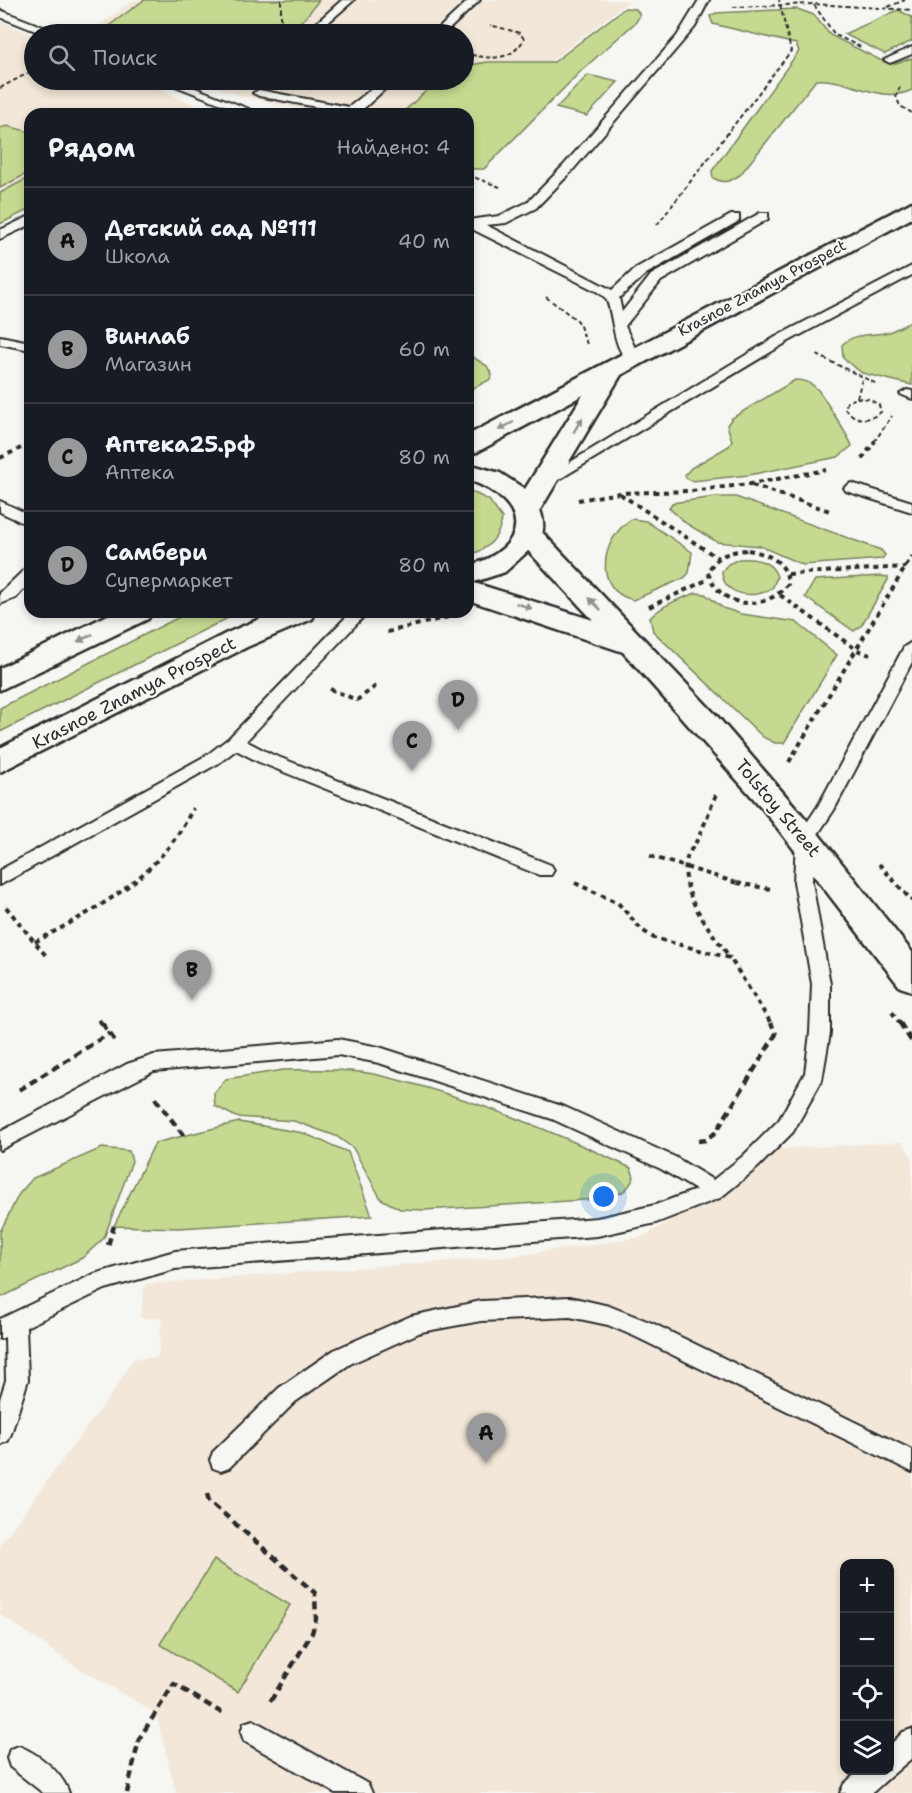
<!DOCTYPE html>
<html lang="ru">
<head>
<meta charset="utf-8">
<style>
  :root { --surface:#171b24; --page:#242831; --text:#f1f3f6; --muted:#9ea1a6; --line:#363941; --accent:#98999b }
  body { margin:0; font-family:"Shantell Sans",sans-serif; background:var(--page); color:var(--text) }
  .controls { position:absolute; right:18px; bottom:18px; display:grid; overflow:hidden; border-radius:12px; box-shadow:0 3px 9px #0003 }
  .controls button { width:54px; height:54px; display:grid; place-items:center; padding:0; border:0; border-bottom:2px solid var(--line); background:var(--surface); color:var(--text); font:30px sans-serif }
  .you { position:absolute; left:604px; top:1197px; width:21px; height:21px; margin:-15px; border:4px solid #fff; border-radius:50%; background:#1a73e8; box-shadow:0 0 0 9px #1a73e833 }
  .badge { display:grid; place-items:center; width:39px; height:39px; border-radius:50%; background:var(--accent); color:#111; font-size:20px; font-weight:700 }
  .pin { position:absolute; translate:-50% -50px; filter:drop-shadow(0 2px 3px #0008) }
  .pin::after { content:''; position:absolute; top:32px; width:21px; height:18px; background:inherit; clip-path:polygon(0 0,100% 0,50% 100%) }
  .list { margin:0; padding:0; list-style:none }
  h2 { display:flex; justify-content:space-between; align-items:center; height:78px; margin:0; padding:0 24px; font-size:26px }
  h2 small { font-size:20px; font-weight:400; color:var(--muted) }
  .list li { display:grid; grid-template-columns:39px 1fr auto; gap:18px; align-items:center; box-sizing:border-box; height:108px; padding:0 24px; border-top:2px solid var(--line) }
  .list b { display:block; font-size:22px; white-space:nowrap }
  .list p { margin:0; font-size:20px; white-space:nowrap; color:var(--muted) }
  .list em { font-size:20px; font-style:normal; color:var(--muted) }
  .icon { flex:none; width:33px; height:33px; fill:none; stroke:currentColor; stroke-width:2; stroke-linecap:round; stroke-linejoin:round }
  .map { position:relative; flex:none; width:912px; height:1793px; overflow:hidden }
  .search { position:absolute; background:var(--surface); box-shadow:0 3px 9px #0003; left:24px; top:24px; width:450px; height:66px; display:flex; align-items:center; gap:15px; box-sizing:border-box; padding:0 21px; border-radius:33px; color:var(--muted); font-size:22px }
  .panel { position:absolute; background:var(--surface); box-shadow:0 3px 9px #0003; left:24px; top:108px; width:450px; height:510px; border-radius:18px }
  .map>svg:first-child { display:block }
  .built { fill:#f2e7d8; fill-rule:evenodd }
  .green { fill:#c5da90; stroke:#78825e; stroke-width:1.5 }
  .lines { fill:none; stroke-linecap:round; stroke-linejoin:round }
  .lane-casing { stroke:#2b2b2b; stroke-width:4 }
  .secondary-casing { stroke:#2b2b2b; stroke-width:5 }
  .primary-casing { stroke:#2b2b2b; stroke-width:5 }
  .path-far2 { stroke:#2b2b2b; stroke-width:2; stroke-dasharray:4.5 3; stroke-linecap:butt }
  .path-far1 { stroke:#2b2b2b; stroke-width:4; stroke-dasharray:5 4.5; stroke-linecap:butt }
  .path { stroke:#2b2b2b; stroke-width:4.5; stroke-dasharray:8 5; stroke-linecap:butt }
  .lane { fill:#f6f6f2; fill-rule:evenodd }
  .secondary { fill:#f6f6f2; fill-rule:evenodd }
  .primary { fill:#f6f6f2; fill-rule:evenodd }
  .path-bridge { stroke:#2b2b2b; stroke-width:4; stroke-dasharray:5 4.5; stroke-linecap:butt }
  .oneway { fill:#90908e }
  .labels { text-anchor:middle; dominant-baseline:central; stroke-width:4.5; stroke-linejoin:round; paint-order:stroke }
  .far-street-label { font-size:15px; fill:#2b2b2b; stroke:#f6f6f2 }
  .street-label { font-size:18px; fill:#2b2b2b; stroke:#f6f6f2 }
</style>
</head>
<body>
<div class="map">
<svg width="912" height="1793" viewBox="0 0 912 1793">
  <rect width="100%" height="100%" fill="#f6f6f2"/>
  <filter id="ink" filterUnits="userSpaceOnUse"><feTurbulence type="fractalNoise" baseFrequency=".0167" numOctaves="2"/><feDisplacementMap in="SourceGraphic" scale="12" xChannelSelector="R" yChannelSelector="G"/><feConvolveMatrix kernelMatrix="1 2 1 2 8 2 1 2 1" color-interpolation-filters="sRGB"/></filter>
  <g filter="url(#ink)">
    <!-- built -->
    <g class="built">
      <path d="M134,0h488l6,2 -160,123v-11h-145l-80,-18 -49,-16h270v-46h-377z"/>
      <path d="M0,21l34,14v45h104l57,25 -18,9h-147v76l-30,16z"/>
      <path d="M902,1142l10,15v636h-736l-20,-80 -87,-51 -69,-48v-69l120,-163 13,-23 25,-2 4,-39h-22l5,-34 361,-27 137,-20 63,-38 41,-48zM844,1564h46v206h-46z"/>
    </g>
    <!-- green -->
    <g class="green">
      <path d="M144,0h175l-14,18 -20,16 -180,-1 1,-5z"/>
      <path d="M625,8l11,1 4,6 -4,7 -54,48 -98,99h-16v-55h-67l37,-34h26v-14l24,-4h66z"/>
      <path d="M797,9l17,6 16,20 50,25 13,4 19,-6v32c-33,15 -64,-13 -96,-10l-76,95c-11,7 -15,9 -27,3l-1,-7 87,-120 -3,-7 -83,-20 -3,-8 6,-3z"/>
      <path d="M898,10l14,7v24l-27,13 -41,-20z"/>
      <path d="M588,75l30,7 -31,34 -31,-8z"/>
      <path d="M7,126l23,6v40l-30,16v-60z"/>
      <path d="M30,177v32l-30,15v-31z"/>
      <path d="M912,321v64l-50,-12 -19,-15 -1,-13c12,-13 31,-9 47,-13 8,-3 16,-7 23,-11z"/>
      <path d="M468,354l19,12 5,9 -1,4 -23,12z"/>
      <path d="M795,380c8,0 17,3 22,9 5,5 34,52 35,57l-14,11 -89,18 -57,6 -6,-3 -1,-3 6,-7 38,-22 3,-5 -5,-16 5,-7z"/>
      <path d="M468,490l21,10 13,18c-3,21 -14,31 -34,38z"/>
      <path d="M715,497h21l134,49 11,4 4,5 -3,4 -79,6 -43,-19 -43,-4 -30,-18 -18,-16 3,-5z"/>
      <path d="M632,519l14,2 46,31 -3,21 -5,5 -51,22c-42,-11 -31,-63 -1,-81z"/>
      <path d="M739,559c15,-1 33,1 38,18l-4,10c-16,13 -51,10 -51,-16l6,-7z"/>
      <path d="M881,576l7,1v3l-27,46 -7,5 -49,-34 10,-17z"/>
      <path d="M696,593l9,1 18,14 18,6 55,8 41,33 -53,88h-9l-12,-6 -110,-106 -3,-13c12,-13 29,-19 46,-25z"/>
      <path d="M189,612h51l-240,120v-24z"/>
      <path d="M283,1070c31,0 65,-2 95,5 86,20 173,55 253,93l3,9c-7,17 -18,19 -35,22l-175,11 -24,-1 -19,-10 -28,-51 -17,-12 -42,-15 -58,-4 -21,-11 -1,-13 12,-14z"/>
      <path d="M239,1122l64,11 45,19 24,64 -193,12 -65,-2 41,-83z"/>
      <path d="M102,1148l27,3 3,10 -28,77 -22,20 -82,40v-66l19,-38 14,-16z"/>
      <path d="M214,1560l76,45 -52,87 -78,-48z"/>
    </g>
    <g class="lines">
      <defs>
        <g id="lane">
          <path d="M342,0h12l-39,34h-11z"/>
          <path d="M469,0h11l-36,34h-11z"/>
          <path d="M699,0h10l-14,27 -124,145 -35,36 -30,15 -20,2 126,65 24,-22 95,-53h8v6l-93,53 -27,24 3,14 29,-37 109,-62h8v6l-107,62 -36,45 14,31 -7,4c-20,-5 -18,-48 -26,-62 -2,-3 -8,-7 -12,-9l-126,-63v-7l31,-4 29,-14 35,-36 114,-130z"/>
          <path d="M0,10l56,22 2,2h-15l-43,-17z"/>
          <path d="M912,47v7l-22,9 -6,-3z"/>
          <path d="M160,80h15l74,29 -10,2z"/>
          <path d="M383,80h12l-32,29 -10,5 -94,-18 -6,-3 6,-3 90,17z"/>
          <path d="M30,216v9l-30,14v-9z"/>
          <path d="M912,266v9l-123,66 -241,145 -5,2 -7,-5 243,-148z"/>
          <path d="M0,336l30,6v8l-30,-6z"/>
          <path d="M907,390l5,1v8l-12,-5z"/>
          <path d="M851,483l61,19v10l-66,-21 -2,-3z"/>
          <path d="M0,501l30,14v11l-30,-14z"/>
          <path d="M30,568v14l-14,16 -16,6v-11l25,-24z"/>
          <path d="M351,612h17l-122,129 25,13 280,111 3,5 -3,5h-12l-280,-113 -23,-12 -17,13 -219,122v-15l207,-115 22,-17z"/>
          <path d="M912,642v20l-78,148 -20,30 -2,42 18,102v49l-8,47 -29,52 -36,36 -37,30 -64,25 -59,13 -422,33 -70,20 -79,38 2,53 -17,54 -3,7 -8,4v-46l6,-19 -1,-43 -5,2v-20l94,-45 81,-23 422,-33 58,-13 41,-15 -35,-21 -109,-50 -173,-56 -41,-8 -184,16 -154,79v-18l127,-68 27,-9 184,-16 41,8 186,60 110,50 38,23 30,-24 36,-36 26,-47 5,-40 2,-49 -18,-102 2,-43 22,-33 86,-159z"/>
          <path d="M570,1297l39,9 43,17 260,127v22l-276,-135 -28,-12 -38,-8 -89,4 -60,11 -71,32 -55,38 -66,66 -8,3 -8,-3 -3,-8 3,-8 66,-64 55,-38 77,-34 70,-15z"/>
          <path d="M253,1720l115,64 4,9h-37l-91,-52 -3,-9 3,-9z"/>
          <path d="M912,1729v29c-14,12 -26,22 -40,35h-32l4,-9 16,-14h30v-25l13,-13z"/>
          <path d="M19,1746c20,8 43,26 50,47h-26l-33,-26 -3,-9 3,-9z"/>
        </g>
        <path id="secondary" d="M529,526l10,3 177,186 101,117 95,120v39l-12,-4 -138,-179 -139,-156 -155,-52v-19l125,39 -74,-79 -4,-6 4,-6z"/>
        <g id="primary">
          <path d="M912,202v16l-291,157 -81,135c4,11 5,21 -1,31l-34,31 -37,12v-18c64,-19 62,-65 0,-86v-16l32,9 25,16 58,-94 -106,57 -9,2v-19z"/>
          <path d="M114,612h38l-4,7 -148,71v-22z"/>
          <path d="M276,612h40l-4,7 -65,28 -247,125v-24l227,-115z"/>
        </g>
      </defs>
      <!-- lane casing -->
      <use href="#lane" class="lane-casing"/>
      <!-- secondary casing -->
      <use href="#secondary" class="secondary-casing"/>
      <!-- primary casing -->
      <use href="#primary" class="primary-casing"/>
      <!-- path-far2 -->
      <g class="path-far2">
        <path d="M281,0v26"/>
        <path d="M814,5l21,30 28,13"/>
        <path d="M733,7l80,-3 99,6"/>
        <path d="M888,7l17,-7"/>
        <path d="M464,53c23,6 47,10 60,-14l-4,-6 -30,-8"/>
        <path d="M900,87l-4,9 4,10 12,7"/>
        <path d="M0,88l34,-18"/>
        <path d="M468,175l32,12"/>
        <path d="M657,225l134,-174 -12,-51"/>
        <path d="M546,297l32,24 9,23"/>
        <path d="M817,355l60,29"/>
        <path d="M857,398l12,1 10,6 2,7c-13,10 -25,9 -36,-3l2,-7z"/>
        <path d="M857,398l5,-19"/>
        <path d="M874,442l18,-26"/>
      </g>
      <!-- path-far1 -->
      <g class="path-far1">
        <path d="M0,458l21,-10"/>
        <path d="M862,459l13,-18"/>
        <path d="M752,485l78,26"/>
        <path d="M620,494l98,64"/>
        <path d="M578,500l42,-7 71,-2 59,-7 76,-14"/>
        <path d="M748,550c20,4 39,11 40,34 -23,29 -69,25 -80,-12 8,-17 22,-21 40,-22z"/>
        <path d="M788,574l118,-7"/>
        <path d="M780,595l77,55 13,5"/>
        <path d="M649,607l60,-28"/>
        <path d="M387,632l62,-15"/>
        <path d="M330,689l27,11 19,-14"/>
        <path d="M789,762l123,-206"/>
        <path d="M716,795c-6,14 -11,29 -18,43 -3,7 -9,13 -11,20 -9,37 24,72 43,100"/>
        <path d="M879,864l33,37"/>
        <path d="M575,883l43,20 24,27 12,8 76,20 42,67"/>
        <path d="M737,883l34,6"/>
        <path d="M6,907l41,50"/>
        <path d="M35,942c66,-36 124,-64 158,-134"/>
        <path d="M892,1012l9,13"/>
        <path d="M99,1020l4,5"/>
      </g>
      <!-- path -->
      <g class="path">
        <path d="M102,1023l13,18"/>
        <path d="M900,1023l12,19"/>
        <path d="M19,1090l91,-57"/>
        <path d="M155,1098l29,38"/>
        <path d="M698,1141l9,-1 9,-8 60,-98 -5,-11"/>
        <path d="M108,1245l6,-19"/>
        <path d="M207,1494l2,7 106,92 1,26 -4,14 -42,69"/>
        <path d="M127,1793l12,-54 35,-55 48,29"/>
      </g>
      <!-- lane -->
      <use href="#lane" class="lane"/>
      <!-- secondary -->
      <use href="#secondary" class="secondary"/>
      <!-- primary -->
      <use href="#primary" class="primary"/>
      <!-- path-bridge -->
      <path class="path-bridge" d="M650,856l87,27"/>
    </g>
    <!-- one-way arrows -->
    <defs><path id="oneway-solid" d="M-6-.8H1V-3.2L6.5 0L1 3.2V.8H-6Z" transform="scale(1.5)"/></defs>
    <g class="oneway">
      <use href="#oneway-solid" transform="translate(578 425) rotate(-59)"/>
      <use href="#oneway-solid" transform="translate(506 426) rotate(152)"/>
      <use href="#oneway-solid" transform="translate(595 604) rotate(-134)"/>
      <use href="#oneway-solid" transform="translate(524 606) rotate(18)"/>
      <use href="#oneway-solid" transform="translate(85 638) rotate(154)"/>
    </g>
  </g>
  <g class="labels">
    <!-- far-street labels -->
    <g class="far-street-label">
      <text transform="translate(762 288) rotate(-28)">Krasnoe Znamya Prospect</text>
    </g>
    <!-- street labels -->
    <g class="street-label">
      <text transform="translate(134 693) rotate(-27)">Krasnoe Znamya Prospect</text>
      <text transform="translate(778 808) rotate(50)">Tolstoy Street</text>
    </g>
  </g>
</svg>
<div class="controls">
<button>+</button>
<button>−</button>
<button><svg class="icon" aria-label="locate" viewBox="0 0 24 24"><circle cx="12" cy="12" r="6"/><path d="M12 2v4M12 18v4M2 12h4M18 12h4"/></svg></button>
<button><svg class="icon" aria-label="layers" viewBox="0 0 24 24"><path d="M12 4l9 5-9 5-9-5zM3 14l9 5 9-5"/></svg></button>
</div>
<div class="you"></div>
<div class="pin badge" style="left:486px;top:1463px">A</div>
<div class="pin badge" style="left:192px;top:1000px">B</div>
<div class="pin badge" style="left:412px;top:771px">C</div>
<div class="pin badge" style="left:458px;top:730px">D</div>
<div class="search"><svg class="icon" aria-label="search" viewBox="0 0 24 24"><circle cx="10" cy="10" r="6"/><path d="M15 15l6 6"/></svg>Поиск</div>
<section class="panel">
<h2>Рядом<small>Найдено: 4</small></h2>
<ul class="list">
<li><span class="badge">A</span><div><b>Детский сад №111</b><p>Школа</p></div><em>40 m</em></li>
<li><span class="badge">B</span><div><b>Винлаб</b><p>Магазин</p></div><em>60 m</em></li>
<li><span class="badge">C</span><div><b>Аптека25.рф</b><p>Аптека</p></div><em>80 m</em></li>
<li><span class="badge">D</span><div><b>Самбери</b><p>Супермаркет</p></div><em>80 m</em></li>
</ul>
</section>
</div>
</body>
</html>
